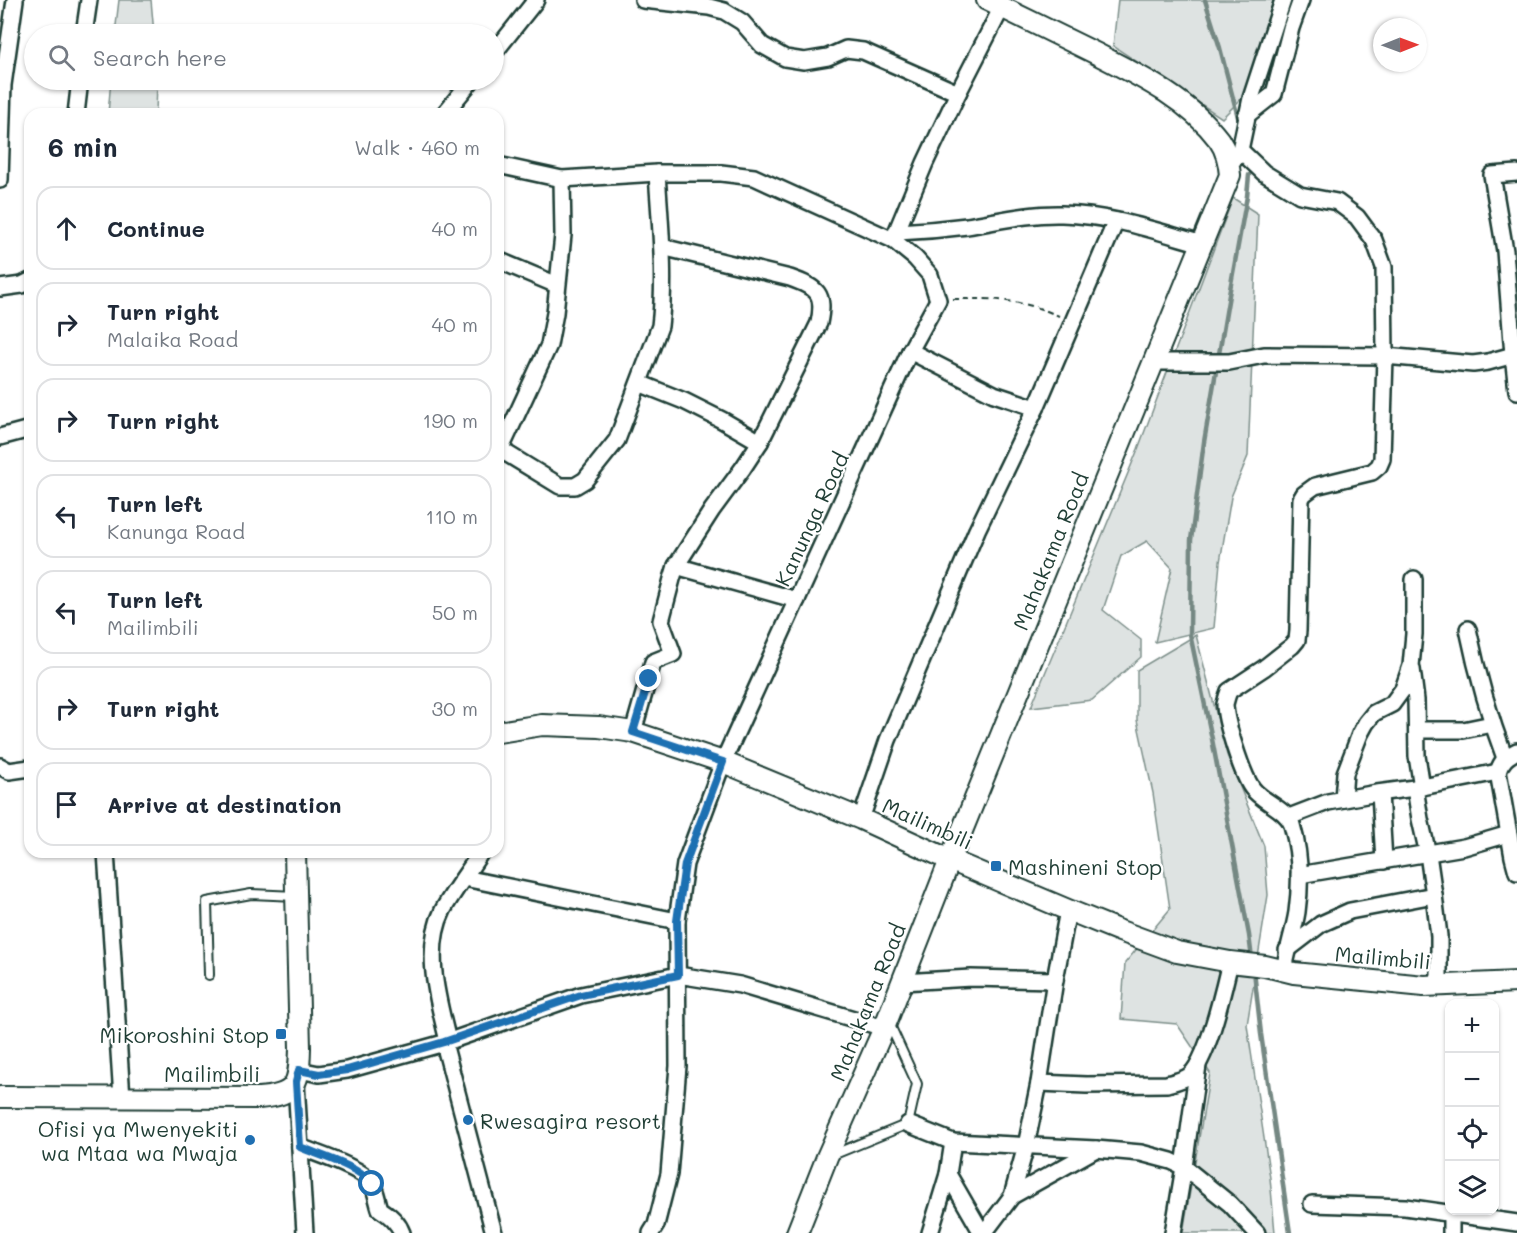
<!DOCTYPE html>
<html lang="en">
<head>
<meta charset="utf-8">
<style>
  :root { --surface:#fff; --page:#f6f6f7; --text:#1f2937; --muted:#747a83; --line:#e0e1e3 }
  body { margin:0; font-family:Mali,sans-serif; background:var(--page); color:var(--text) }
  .controls { position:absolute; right:18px; bottom:18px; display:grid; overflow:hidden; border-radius:12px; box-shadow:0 2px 4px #0004 }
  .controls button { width:54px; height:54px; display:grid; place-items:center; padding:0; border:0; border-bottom:2px solid var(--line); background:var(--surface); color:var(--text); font:30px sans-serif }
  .compass { position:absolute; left:1373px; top:18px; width:54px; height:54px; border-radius:50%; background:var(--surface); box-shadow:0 2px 4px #0004; rotate:89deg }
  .stop { position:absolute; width:18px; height:18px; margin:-14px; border:4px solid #1f6fb2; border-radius:50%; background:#fff }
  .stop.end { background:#1f6fb2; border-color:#fff; box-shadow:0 2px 6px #0008 }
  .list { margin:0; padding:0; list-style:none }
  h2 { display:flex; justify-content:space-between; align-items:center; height:78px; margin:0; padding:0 24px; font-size:26px }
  h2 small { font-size:20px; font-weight:400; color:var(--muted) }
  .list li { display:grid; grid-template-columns:39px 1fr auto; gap:18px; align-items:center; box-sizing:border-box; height:84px; margin:0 12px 12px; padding:0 12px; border:2px solid var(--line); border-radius:18px }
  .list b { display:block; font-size:22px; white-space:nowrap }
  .list p { margin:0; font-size:20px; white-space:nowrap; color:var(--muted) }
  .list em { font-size:20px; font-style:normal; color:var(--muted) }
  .icon { flex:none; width:33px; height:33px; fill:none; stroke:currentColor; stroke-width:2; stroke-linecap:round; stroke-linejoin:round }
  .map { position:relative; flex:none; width:1517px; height:1233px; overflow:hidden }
  .search { position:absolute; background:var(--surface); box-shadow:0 2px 4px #0004; left:24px; top:24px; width:480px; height:66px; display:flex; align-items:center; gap:15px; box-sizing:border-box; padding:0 21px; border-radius:33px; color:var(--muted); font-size:22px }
  .panel { position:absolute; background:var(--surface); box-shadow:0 2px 4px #0004; left:24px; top:108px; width:480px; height:750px; border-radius:18px }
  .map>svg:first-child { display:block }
  .green { fill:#dee3e2; stroke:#7e908b; stroke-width:1.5 }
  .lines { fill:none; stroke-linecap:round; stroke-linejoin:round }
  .stream { stroke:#758883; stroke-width:4.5 }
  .service-casing { stroke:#1f3d34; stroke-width:12 }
  .minor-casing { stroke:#1f3d34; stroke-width:20 }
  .tertiary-casing { stroke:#1f3d34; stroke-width:24 }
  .path { stroke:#1f3d34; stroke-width:2; stroke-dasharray:6 4.5; stroke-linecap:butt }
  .service { stroke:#fff; stroke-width:8 }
  .minor { stroke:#fff; stroke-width:15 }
  .tertiary { stroke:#fff; stroke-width:20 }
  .route { stroke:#1f6fb2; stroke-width:8 }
  .poi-dot { fill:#1f6fb2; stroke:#fff; stroke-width:2 }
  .labels { text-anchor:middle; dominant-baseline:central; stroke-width:4.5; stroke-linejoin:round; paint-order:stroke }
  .street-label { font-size:21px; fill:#1f3d34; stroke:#fff }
  .poi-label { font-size:21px; fill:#1f3d34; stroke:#fff; text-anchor:start }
</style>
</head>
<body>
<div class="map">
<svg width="1517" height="1233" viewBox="0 0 1517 1233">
  <rect width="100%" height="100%" fill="#fff"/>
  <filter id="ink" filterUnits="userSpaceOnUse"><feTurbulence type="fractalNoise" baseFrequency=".0167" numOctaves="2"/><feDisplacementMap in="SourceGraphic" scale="12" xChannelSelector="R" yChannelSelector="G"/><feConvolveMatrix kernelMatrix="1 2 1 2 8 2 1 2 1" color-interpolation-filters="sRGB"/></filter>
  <g filter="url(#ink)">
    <!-- green -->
    <g class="green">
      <path d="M119,0h32l3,34h-39z"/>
      <path d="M1118,0h171l-29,80 -38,38 -109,-72z"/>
      <path d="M111,80h46l-1,34h-48z"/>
      <path d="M1233,198l25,16 -10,242 -17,41 -11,65 -6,66 -59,14 17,-74 -25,-27 -26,15 -18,54 38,30v17l-49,43 -61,7 107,-258z"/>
      <path d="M1196,635l31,120 37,91 4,49 -21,130 23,153 5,55h-92l27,-160 -33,-49 -56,-5 4,-56 45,-54 -17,-116 -16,-73v-50z"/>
    </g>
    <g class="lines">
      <!-- stream -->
      <g class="stream">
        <path d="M1205,0l15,48 19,73"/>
        <path d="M1249,175l-2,21 -18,99 -25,147 -13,98 -1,94 22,105 37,196 3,24"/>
        <path d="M1254,971l7,63 29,199"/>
      </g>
      <defs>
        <g id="service">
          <path d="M209,975l-2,-73 44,-8 45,2"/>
          <path d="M830,1156l78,-32 9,-40 -28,-61"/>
        </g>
        <g id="minor">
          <path d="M643,0l66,7 15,4 18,11 20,23 23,13 19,3 24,-4 18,-8 17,2 95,42"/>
          <path d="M84,34l5,-34"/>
          <path d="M494,53l42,-53"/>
          <path d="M76,114l4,-34"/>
          <path d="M444,114l28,-34"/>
          <path d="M1246,116l28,-22 17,-66 10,-28"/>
          <path d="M1240,150l24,23 36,22 37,7 20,15 17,23 10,27 1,89 -3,103 -3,7 -7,6 -57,14 -11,8 -3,5 -3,132 -1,9 -5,6 -28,22 -35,23c-2,5 -3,9 -4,13 0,17 17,70 27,84 10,14 35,21 40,37 8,27 9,58 5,87 -3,19 -10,39 -13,59"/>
          <path d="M1236,158l4,-8 11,-52 32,-98"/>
          <path d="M498,165l64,14 95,-6h64l33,4 139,63 22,18 15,17 8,25 -28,51 -187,411 -38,102 -8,57 1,145 -9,108 -13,51 -5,8"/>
          <path d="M1517,173l-25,2 13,76 8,104 4,36"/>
          <path d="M0,180l3,-95 12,-85"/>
          <path d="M898,232c23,-1 46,-3 69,-6 31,-5 63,-13 95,-12 48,1 94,17 140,30"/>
          <path d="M893,240l32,-77 33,-70 44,-86"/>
          <path d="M498,260l59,25"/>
          <path d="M0,288l22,-3 8,-4"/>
          <path d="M910,351l84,43 42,14"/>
          <path d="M1153,362h76l35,-7 121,1 88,8 15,-2 29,-8"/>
          <path d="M639,383l45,18 38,19 38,22"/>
          <path d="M0,437l30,-8"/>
          <path d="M501,450l59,36h15l10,-6 32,-40 43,-114c6,-49 0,-104 -3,-153"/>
          <path d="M498,455l51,-110 6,-32 8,-78 -1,-56"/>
          <path d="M676,566l121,34"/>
          <path d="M1468,629c9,44 21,87 37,129"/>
          <path d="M1412,669l4,31 1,56 5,31"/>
          <path d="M1417,730h46l29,-6"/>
          <path d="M633,732l20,-70 20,-8 -12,-33 11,-42 4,-13 36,-56 31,-42 17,-26 59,-119c6,-30 -1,-35 -29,-45l-128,-31"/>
          <path d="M1517,751c-10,5 -16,10 -19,21l15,85 4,15"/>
          <path d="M0,766l9,5 21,-3"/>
          <path d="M1415,788l5,31 8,35 6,41 5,41v49"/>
          <path d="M1380,793l4,68"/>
          <path d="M1343,799l2,-26 15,-39 6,-11 8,-10 18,-9 11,-15 8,-23 3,-32v-55"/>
          <path d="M1289,817l39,-15 49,-9 45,-6 76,-15"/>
          <path d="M861,819l27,-79 89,-210 59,-122 80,-187"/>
          <path d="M106,852l16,246"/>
          <path d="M1299,875l165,-28 45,-13"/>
          <path d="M464,878l213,43"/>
          <path d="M1287,950l34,-26 29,-13 84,-16"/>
          <path d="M902,982l69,-4 84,2"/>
          <path d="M448,1041c-10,-41 -25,-91 -5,-131 11,-20 26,-39 38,-58"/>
          <path d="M444,1043l50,190"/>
          <path d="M299,1070l20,4 28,-4 97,-27 137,-48 97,-20 62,10 144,43"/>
          <path d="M296,1082l9,151"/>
          <path d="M1039,1083l47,2 81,-1c7,-2 16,-4 22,-8 19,-15 35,-89 41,-114"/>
          <path d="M908,1124l45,18 143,7 45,4 30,8 13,6 46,37 27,29"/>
          <path d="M300,1147c17,7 62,21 71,35 5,8 6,18 9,27 10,6 18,13 22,24"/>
          <path d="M948,1174l34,59"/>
          <path d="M1012,1196l84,-47"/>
          <path d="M1312,1204l93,3 112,16"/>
          <path d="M1451,1214v19"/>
          <path d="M930,1233l18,-59 5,-32"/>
          <path d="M984,1233l28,-37 14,-50 13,-63 16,-103 13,-70"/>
          <path d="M1173,1233l11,-66 14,-102"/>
        </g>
        <g id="tertiary">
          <path d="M498,732l44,-7 57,2 34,5 90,30 138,57 89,41 118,50 52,21 57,21 53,10 35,4 29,7 130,13 93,-4"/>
          <path d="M0,1097l259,1c39,-3 40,-15 41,-50l-5,-196"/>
          <path d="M797,1233l30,-76 57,-129 66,-168 280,-685c-1,-13 -4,-25 -11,-35 -31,-41 -79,-64 -124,-87 -36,-18 -72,-35 -108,-53"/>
        </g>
      </defs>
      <!-- service casing -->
      <use href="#service" class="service-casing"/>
      <!-- minor casing -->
      <use href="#minor" class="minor-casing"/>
      <!-- tertiary casing -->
      <use href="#tertiary" class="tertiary-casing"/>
      <!-- path -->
      <path class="path" d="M953,299c24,0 47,-1 70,5 12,2 24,7 36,12"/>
      <!-- service -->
      <use href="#service" class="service"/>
      <!-- minor -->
      <use href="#minor" class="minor"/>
      <!-- tertiary -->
      <use href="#tertiary" class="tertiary"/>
    </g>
  </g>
  <g class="lines" filter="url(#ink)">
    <!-- route -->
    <path class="route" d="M372,1184c-14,-18 -51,-28 -72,-37l-4,-65 3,-12 20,4 28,-4 97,-28 137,-47 97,-20 -1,-54 8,-57 38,-102 -90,-30 16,-53"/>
  </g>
  <!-- markers -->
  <g class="poi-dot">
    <rect x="990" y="860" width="12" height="12" rx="3"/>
    <rect x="275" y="1028" width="12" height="12" rx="3"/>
    <circle cx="468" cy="1120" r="6"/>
    <circle cx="250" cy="1140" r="6"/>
  </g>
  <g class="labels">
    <!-- street labels -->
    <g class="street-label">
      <text transform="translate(811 519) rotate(-65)">Kanunga Road</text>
      <text transform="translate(1050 551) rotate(-68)">Mahakama Road</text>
      <text transform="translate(928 823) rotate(24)">Mailimbili</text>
      <text transform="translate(1383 957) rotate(5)">Mailimbili</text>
      <text transform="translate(867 1002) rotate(-68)">Mahakama Road</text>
      <text x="212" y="1073">Mailimbili</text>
    </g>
    <!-- poi labels -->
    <g class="poi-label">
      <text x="1008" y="866">Mashineni Stop</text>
      <text x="269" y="1034" text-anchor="end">Mikoroshini Stop</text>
      <text x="480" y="1120">Rwesagira resort</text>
      <text x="238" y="1128" text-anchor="end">Ofisi ya Mwenyekiti<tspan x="238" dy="24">wa Mtaa wa Mwaja</tspan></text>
    </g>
  </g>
</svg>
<div class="controls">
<button>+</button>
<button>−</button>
<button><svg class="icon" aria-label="locate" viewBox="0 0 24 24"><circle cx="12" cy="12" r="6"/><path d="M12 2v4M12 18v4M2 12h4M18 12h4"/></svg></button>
<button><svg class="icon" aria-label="layers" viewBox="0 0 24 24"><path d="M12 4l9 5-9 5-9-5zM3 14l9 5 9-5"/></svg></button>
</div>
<svg class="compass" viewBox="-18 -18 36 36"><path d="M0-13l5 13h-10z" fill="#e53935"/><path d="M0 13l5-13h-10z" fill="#747a83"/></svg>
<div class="stop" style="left:372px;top:1184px"></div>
<div class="stop end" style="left:649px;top:679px"></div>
<div class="search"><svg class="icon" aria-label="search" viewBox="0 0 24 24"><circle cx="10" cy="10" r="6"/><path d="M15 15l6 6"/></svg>Search here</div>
<section class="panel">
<h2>6 min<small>Walk · 460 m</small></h2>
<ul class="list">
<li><svg class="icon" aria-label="ahead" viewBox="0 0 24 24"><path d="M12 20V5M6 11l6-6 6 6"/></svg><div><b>Continue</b></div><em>40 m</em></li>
<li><svg class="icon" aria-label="right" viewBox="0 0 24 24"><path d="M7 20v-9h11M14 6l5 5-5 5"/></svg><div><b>Turn right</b><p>Malaika Road</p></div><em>40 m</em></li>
<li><svg class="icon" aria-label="right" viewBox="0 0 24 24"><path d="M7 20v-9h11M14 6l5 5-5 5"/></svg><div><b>Turn right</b></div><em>190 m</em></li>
<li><svg class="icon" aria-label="left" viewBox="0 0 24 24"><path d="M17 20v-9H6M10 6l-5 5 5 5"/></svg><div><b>Turn left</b><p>Kanunga Road</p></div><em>110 m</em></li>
<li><svg class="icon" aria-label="left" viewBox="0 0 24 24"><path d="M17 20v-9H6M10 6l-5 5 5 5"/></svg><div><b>Turn left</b><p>Mailimbili</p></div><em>50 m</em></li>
<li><svg class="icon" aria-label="right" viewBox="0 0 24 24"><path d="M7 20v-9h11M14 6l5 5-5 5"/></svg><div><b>Turn right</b></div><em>30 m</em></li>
<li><svg class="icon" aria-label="arrive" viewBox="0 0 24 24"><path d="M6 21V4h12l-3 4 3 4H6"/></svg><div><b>Arrive at destination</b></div></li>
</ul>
</section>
</div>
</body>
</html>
